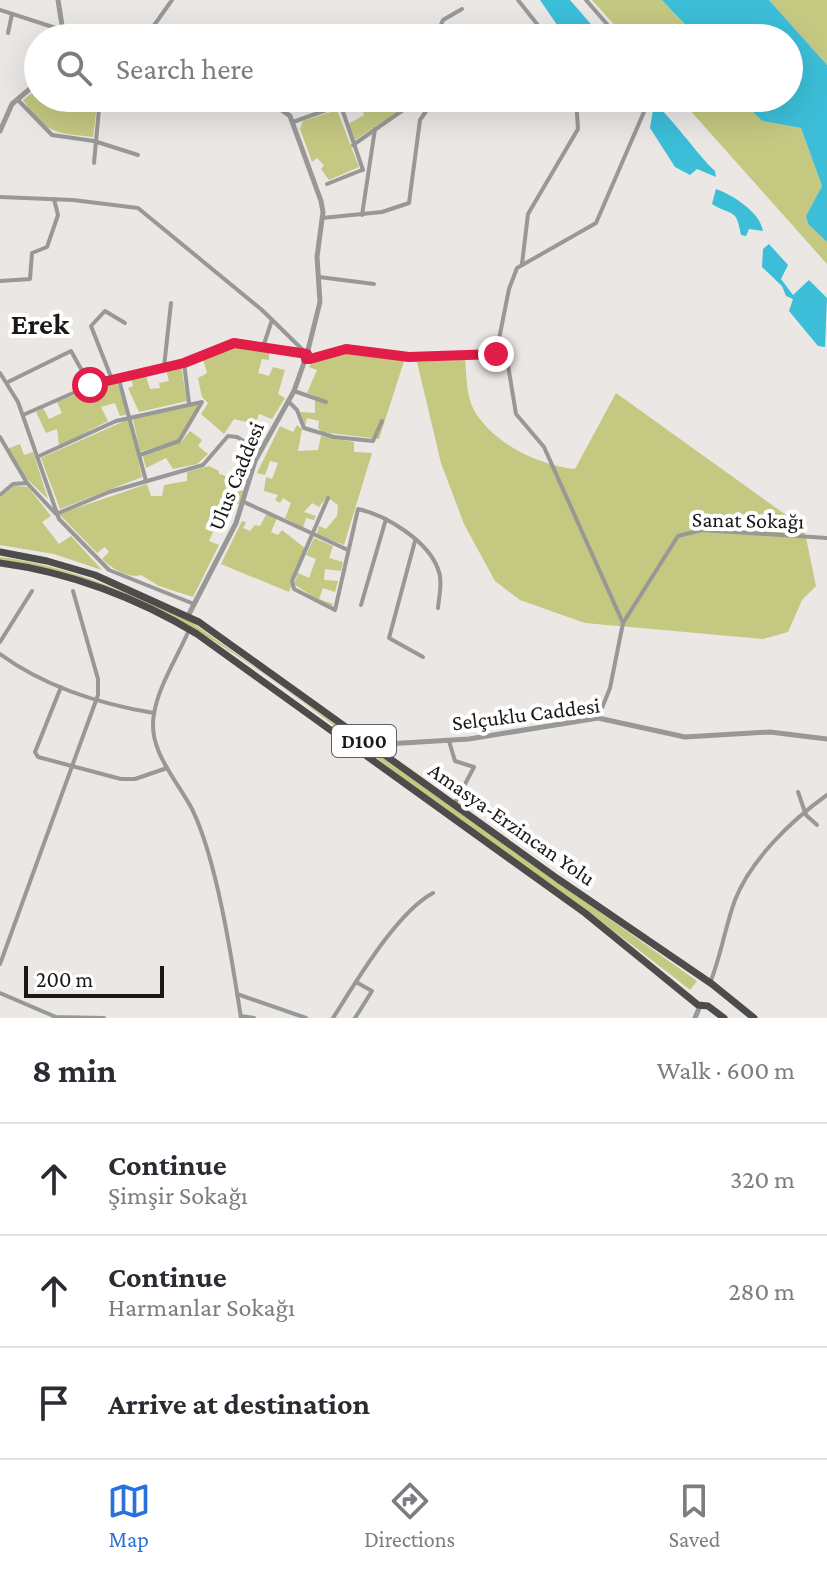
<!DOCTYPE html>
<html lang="en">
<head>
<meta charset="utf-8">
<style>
  :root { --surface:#fff; --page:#f7f7f7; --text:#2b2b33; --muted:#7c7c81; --line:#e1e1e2; --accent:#2971dd }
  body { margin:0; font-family:"Crimson Pro",serif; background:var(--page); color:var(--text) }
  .scale { position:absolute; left:24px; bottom:20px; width:140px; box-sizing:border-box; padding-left:8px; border:4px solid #1a1918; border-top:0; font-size:22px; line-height:28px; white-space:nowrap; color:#1a1918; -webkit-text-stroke:6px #fff; paint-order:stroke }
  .stop { position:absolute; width:24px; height:24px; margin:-18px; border:6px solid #e11d48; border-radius:50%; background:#fff }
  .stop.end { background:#e11d48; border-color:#fff; box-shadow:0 2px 8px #0008 }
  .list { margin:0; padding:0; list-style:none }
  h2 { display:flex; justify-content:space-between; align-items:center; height:104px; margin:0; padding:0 32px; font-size:34px }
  h2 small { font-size:26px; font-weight:400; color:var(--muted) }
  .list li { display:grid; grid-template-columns:52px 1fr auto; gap:24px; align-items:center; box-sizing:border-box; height:112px; padding:0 32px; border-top:2px solid var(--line) }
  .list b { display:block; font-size:30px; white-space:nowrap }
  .list p { margin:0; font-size:26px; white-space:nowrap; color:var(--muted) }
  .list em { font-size:26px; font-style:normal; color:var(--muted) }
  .icon { flex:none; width:44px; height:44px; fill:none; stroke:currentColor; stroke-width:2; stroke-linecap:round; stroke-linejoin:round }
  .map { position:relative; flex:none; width:827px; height:1018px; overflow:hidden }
  .search { position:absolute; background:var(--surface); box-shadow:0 8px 32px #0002; left:24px; right:24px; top:24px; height:88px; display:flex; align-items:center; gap:20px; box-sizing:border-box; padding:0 28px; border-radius:44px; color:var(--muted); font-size:30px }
  .sheet { height:440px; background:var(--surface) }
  nav { display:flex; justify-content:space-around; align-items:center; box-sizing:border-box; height:112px; border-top:2px solid var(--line); background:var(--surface); font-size:22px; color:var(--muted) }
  nav a { display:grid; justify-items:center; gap:4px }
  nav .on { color:var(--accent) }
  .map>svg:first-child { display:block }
  .green { fill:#c4c881 }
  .water { fill:#3cbed8 }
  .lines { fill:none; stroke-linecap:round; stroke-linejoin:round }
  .minor { stroke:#989896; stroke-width:4 }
  .tertiary { stroke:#989896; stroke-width:5 }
  .trunk { stroke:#4d4c4a; stroke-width:7 }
  .route { stroke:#e11d48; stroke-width:10 }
  .labels { text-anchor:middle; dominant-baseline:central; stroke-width:8; stroke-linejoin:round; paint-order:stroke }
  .shield { fill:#fff; stroke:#5f5e5d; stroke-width:2 }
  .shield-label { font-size:20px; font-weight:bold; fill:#1a1918 }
  .street-label { font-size:22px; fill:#1a1918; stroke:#fff }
  .district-label { font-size:30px; font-weight:bold; fill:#1a1918; stroke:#fff }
</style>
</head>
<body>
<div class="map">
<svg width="827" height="1018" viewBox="0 0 827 1018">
  <rect width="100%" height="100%" fill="#eae7e5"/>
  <!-- green -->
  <g class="green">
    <path d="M592,0h70l36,38h-72z"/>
    <path d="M769,0h58v65z"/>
    <path d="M38,88v10h60l-5,39c-38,-4 -48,-4 -70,-37z"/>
    <path d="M365,98h68l-28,9 -50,33 -7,-16 16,-9 -5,-14z"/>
    <path d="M679,98h60l23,23 39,7 21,58 -16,30 2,8 19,18v22z"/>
    <path d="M337,110l22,57 -30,13 -8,-11 3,-4 -7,-7 -5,4 -12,-33 3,-8z"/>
    <path d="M237,345l32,8v7l-7,-1 -4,14 11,3 4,-9 12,3 -7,24 7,4 -13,21 -13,-5 -4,10 -21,-5 -10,15 -23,-20 7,-11 -6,-6 -4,-19 9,-5 -4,-14z"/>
    <path d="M347,351l57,10 -25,78 -57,-7 -4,-4 1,-7 -12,-3 -2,8 -5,-14 15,1v-17l-8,-3 10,-23 -8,-3 3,-5z"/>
    <path d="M465,360c2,19 1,39 12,55 21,31 63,50 98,54l41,-76 188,135 12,58 -14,14 -14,32 -25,7 -178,-16 -65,-23 -25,-19 -31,-57 -23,-61 -24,-101z"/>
    <path d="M181,365l6,36 -48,11 -11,-24 5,-2 -3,-11 15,-2 5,16 10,-1 -1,-5 10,-2 -3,-12z"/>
    <path d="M116,379l12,35 -8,2 -5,-13 -14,4 7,14 -49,25 -2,-17 -11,4 -10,-21 7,-4 6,11 13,-6 -5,-11z"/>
    <path d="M196,404l3,5 -21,31 -38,12 -7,-33z"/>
    <path d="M129,419l13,58 -82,32 -19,-51z"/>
    <path d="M297,425l5,4 -4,22 20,-1 3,-14 33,6v10l18,1 -28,92 -27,-11 2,-8 7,3 11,-13 1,-11 -11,-8 -8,10 -7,-4 -8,9 12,4 -2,4 -8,-2 -3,10 -18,-10 6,-15 -8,-5 -3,5 -5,-3 3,-5 -14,-4 2,-14 6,2 6,-16 -8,-2 -5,14 -8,-2 23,-47 13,6z"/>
    <path d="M190,431l12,9 -4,6 10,8 -11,10 -24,5 -7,-11 -20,10 -3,-12 38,-14z"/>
    <path d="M20,444l4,11 9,-3 15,47 -21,-20 -20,-30z"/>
    <path d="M209,466l10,5v3l10,3 -1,12 16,2 -5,13 -14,-2 -8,23 -10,-2 -2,6 8,3 -4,9 10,4 -26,52 -34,-11 -18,-11c-14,4 -29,-7 -39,-16l7,-7 -4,-5 -8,6 -38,-39 88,-30 4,12h11l2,-11 23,-4v-9z"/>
    <path d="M14,486l14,1 23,29 -9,6 17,22 12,-8 31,34 -48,-16 -54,-9v-47z"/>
    <path d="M267,513l10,5 -6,14 7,3 4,-5 24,19 -17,43 -68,-28 21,-43 4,1 -3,6 7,3 5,-6 5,1z"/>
    <path d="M314,538l19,8 -4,12 14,4 -2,9 -16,-2 -1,11 14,1 -3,11 -12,-4 -4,11 14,5 -2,5 -37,-25 4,-11 11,5 7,-19 -10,-4z"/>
    <path d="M0,557c68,8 127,36 190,64l507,360 -7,9c-86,-69 -176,-130 -264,-195 -130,-95 -260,-216 -426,-235z"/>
  </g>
  <!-- water -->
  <g class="water">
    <path d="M540,0h30l33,38h-37z"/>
    <path d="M662,0h107l58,65v177l-19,-18 -2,-8 16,-30 -21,-58 -39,-7 -23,-23h50v-60h-91z"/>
    <path d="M654,104c14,8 44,52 61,67l1,6 -19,-8 -7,6 -15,-8 -25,-39z"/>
    <path d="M716,189c17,6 44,23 47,42l-14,-2 -3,7 -5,-1c-5,-28 -8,-18 -29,-31z"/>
    <path d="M769,244l19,21 -7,14 12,16 16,-15 18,18 -2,49 -7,-1 -29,-35 4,-12 -7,-3 -4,-10 -20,-19 1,-18z"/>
  </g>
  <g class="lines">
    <!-- minor -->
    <g class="minor">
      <path d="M518,0l30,38"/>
      <path d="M586,0l33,38"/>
      <path d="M0,10l62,20"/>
      <path d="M8,33l4,-19"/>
      <path d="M145,38l27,-38"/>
      <path d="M435,38l8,-18 19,-11"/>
      <path d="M18,100l34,35 42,6 44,14"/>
      <path d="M341,106l22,64"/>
      <path d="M293,122l67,-24"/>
      <path d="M353,145l53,-37 23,-3"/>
      <path d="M94,163l6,-65"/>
      <path d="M327,184l35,-14"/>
      <path d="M0,197l73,3 65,8 124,102 45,44"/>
      <path d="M362,215l13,-86"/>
      <path d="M322,218l60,-6 27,-9 11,-83 15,-22"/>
      <path d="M522,264l6,-50 50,-85 -2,-31"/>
      <path d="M319,277l55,7"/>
      <path d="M0,281l30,-2 2,-26 15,-6 11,-32 -4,-16"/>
      <path d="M262,350l10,-30"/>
      <path d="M499,352l9,13 8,49 28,33 79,176"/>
      <path d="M306,359l40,-10 63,8 87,-3 13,-65 8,-21 79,-45 54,-125"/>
      <path d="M184,363l5,40"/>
      <path d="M164,367l7,-64"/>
      <path d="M0,373l18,29 41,117 50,51 85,34"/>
      <path d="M118,376l28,105"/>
      <path d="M111,377l-20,-51 14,-15 20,12"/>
      <path d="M8,382l63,-31 19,34"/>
      <path d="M294,391l32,11"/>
      <path d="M288,401l9,9 7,18 30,9 39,4 9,-20"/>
      <path d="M23,415l82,-36 79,-16 47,-19 75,10"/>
      <path d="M0,437l27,46"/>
      <path d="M37,457l79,-36 86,-19 -23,39 -39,14"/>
      <path d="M0,495l13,-11 14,-1 29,31 53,-22 94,-27 25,-29 9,1 22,13"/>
      <path d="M328,498l-36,83 2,8 41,21 23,-101c28,6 70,32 80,60 5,12 1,27 0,39"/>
      <path d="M244,502l104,48"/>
      <path d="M415,541l-26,97 34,19"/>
      <path d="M361,605l25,-86"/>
      <path d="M189,630c-11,26 -31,57 -35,84 -7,36 23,66 38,95 25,51 40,151 49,209"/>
      <path d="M0,642l32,-51"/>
      <path d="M0,654c44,32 100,50 154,59"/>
      <path d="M61,687l-26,65 3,5 83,22h14l32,-11"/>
      <path d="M598,718l12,-30 13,-65 55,-87 24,-6 125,8"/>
      <path d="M449,741l6,20 19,6 -20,38"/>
      <path d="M798,792l8,23 11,10"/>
      <path d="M0,964l98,-269v-16l-25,-88"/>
      <path d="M710,983c11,-27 15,-56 25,-83 16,-41 57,-80 92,-105"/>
      <path d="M0,993l56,24 48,1"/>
      <path d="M237,994l69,24"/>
      <path d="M241,1016l13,2"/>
      <path d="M333,1018c23,-36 63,-105 100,-125"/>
      <path d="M355,1018l17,-27 -16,-9"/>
    </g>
    <!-- tertiary -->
    <g class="tertiary">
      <path d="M58,0l6,38"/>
      <path d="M0,131l12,-27 26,-22"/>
      <path d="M188,616l48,-93 19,-62 39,-70 13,-37 13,-52 -3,-45 6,-45 -2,-11 -31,-85 -15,-11 -29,-7"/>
      <path d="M370,745l99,-6 129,-21 87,19 85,-5 57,7"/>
      <path d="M695,1018l5,-12"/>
    </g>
    <!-- trunk -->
    <g class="trunk">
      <path d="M0,552l47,9 48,14 104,47 359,257 154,105 42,34"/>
      <path d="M0,563c69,9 138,35 197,71l388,279 113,92 10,1 16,12"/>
    </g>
  </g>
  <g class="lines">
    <!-- route -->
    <path class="route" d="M90,385l94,-22 50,-20 73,11 -1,5h4l36,-10 63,8 87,-3"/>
  </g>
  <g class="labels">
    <!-- shield labels -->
    <rect class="shield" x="332" y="725" width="64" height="32" rx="6"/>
    <g class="shield-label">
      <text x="364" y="741">D100</text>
    </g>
    <!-- street labels -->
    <g class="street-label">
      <text transform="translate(236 476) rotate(-68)">Ulus Caddesi</text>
      <text transform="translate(748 520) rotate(1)">Sanat Sokağı</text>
      <text transform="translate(526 714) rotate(-7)">Selçuklu Caddesi</text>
      <text transform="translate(512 824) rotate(35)">Amasya-Erzincan Yolu</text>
    </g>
    <!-- district labels -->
    <g class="district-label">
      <text x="40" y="323">Erek</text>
    </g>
  </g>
</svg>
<div class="scale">200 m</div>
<div class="stop" style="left:90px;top:385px"></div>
<div class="stop end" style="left:496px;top:354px"></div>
<div class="search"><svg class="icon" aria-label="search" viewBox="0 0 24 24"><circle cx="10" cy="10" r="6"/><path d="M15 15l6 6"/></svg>Search here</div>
</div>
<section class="sheet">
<h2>8 min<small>Walk · 600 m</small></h2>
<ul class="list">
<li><svg class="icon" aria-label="ahead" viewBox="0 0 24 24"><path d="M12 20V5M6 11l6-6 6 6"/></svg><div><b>Continue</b><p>Şimşir Sokağı</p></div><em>320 m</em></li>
<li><svg class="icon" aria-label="ahead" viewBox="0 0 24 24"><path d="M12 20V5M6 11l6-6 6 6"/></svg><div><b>Continue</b><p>Harmanlar Sokağı</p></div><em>280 m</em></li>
<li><svg class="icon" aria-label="arrive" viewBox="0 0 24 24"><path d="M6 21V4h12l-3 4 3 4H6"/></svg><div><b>Arrive at destination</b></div></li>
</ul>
</section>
<nav>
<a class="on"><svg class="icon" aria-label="map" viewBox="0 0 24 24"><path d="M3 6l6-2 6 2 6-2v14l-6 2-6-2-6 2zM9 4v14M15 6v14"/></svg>Map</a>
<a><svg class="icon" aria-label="directions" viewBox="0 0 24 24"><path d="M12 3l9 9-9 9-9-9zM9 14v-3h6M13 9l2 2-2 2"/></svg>Directions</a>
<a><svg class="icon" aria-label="saved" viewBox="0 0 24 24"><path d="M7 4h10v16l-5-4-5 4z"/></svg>Saved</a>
</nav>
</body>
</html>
